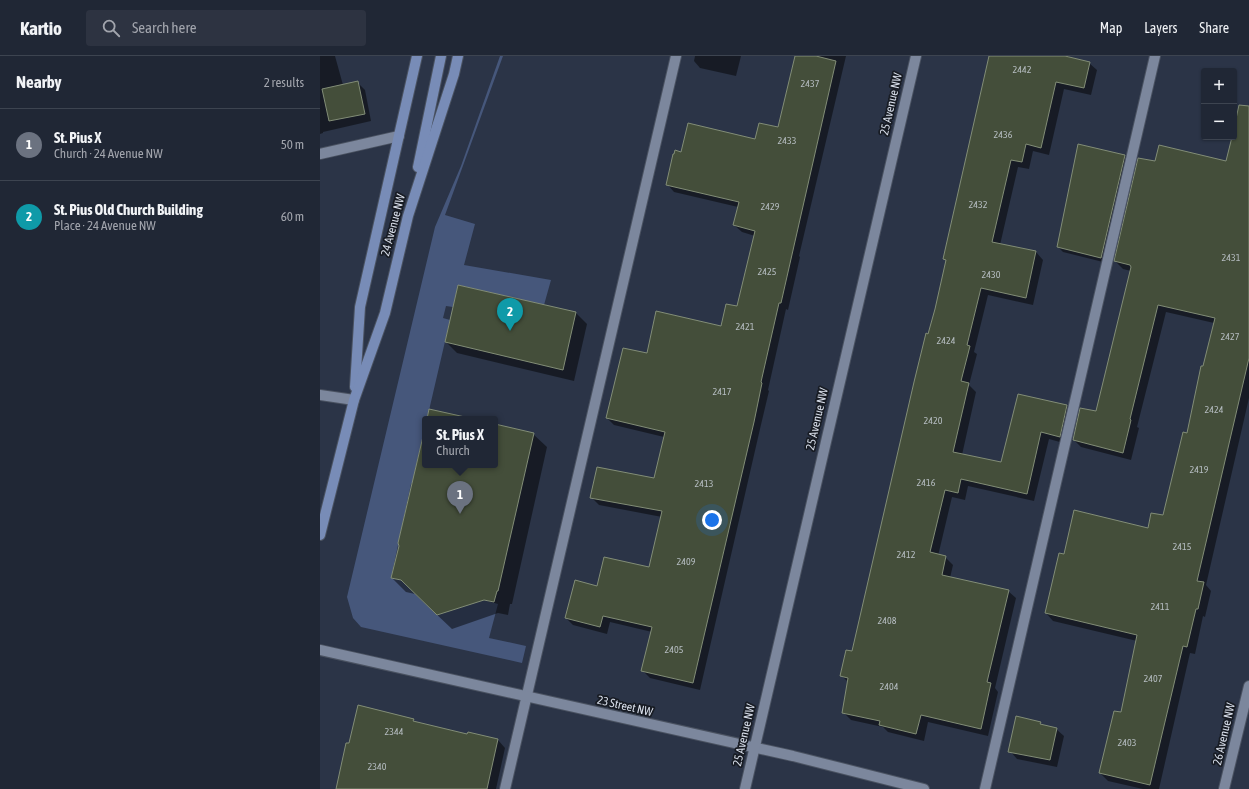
<!DOCTYPE html>
<html lang="en">
<head>
<meta charset="utf-8">
<style>
  :root { --surface:#202735; --page:#2d3341; --text:#f1f3f6; --muted:#a2a5ad; --line:#3d4450; --accent:#92cd3f }
  body { margin:0; font-family:"Asap Condensed",sans-serif; background:var(--page); color:var(--text) }
  .controls { position:absolute; right:12px; top:12px; display:grid; overflow:hidden; border-radius:4px; box-shadow:0 1px 3px #0004 }
  .controls button { width:36px; height:36px; display:grid; place-items:center; padding:0; border:0; border-bottom:1px solid var(--line); background:var(--surface); color:var(--text); font:20px sans-serif }
  .you { position:absolute; left:392px; top:464px; width:14px; height:14px; margin:-10px; border:3px solid #fff; border-radius:50%; background:#1a73e8; box-shadow:0 0 0 6px #1a73e833 }
  .badge { display:grid; place-items:center; width:26px; height:26px; border-radius:50%; background:var(--accent); color:#fff; font-size:13px; font-weight:700 }
  .pin { position:absolute; translate:-50% -33px; filter:drop-shadow(0 1px 2px #0008) }
  .pin::after { content:''; position:absolute; top:21px; width:14px; height:12px; background:inherit; clip-path:polygon(0 0,100% 0,50% 100%) }
  .popup { position:absolute; left:102px; top:360px; width:76px; height:52px; box-sizing:border-box; display:grid; place-content:center; border-radius:4px; background:var(--surface); filter:drop-shadow(0 1px 3px #0005); font-size:13px; white-space:nowrap; color:var(--muted) }
  .popup b { font-size:15px; color:var(--text) }
  .popup::after { content:''; position:absolute; left:50%; top:100%; margin-left:-8px; border:8px solid transparent; border-top-color:var(--surface) }
  .list { margin:0; padding:0; list-style:none }
  h2 { display:flex; justify-content:space-between; align-items:center; height:52px; margin:0; padding:0 16px; font-size:17px }
  h2 small { font-size:13px; font-weight:400; color:var(--muted) }
  .list li { display:grid; grid-template-columns:26px 1fr auto; gap:12px; align-items:center; box-sizing:border-box; height:72px; padding:0 16px; border-top:1px solid var(--line) }
  .list b { display:block; font-size:15px; white-space:nowrap }
  .list p { margin:0; font-size:13px; white-space:nowrap; color:var(--muted) }
  .list em { font-size:13px; font-style:normal; color:var(--muted) }
  .icon { flex:none; width:22px; height:22px; fill:none; stroke:currentColor; stroke-width:2; stroke-linecap:round; stroke-linejoin:round }
  .map { position:relative; flex:none; width:929px; height:733px; overflow:hidden }
  header { display:flex; align-items:center; gap:24px; box-sizing:border-box; height:56px; padding:0 20px; background:var(--surface); border-bottom:1px solid var(--line) }
  header strong { font-size:19px }
  nav { display:flex; gap:22px; margin-inline-start:auto; font-size:14px }
  .search { width:280px; height:36px; background:var(--page); display:flex; align-items:center; gap:10px; box-sizing:border-box; padding:0 14px; border-radius:4px; color:var(--muted); font-size:15px }
  main { display:flex }
  aside { flex:1; background:var(--surface) }
  .map>svg:first-child { display:block }
  .green { fill:#46577b }
  .shadow { fill:#0007 }
  .building { fill:#444e3a; stroke:#828d77 }
  .lines { fill:none; stroke-linecap:round; stroke-linejoin:round }
  .lane-casing { stroke:#4a5261; stroke-width:12 }
  .street-casing { stroke:#4a5261; stroke-width:12 }
  .secondary-casing { stroke:#4a5261; stroke-width:12 }
  .lane { stroke:#7c879d; stroke-width:10 }
  .street { stroke:#7c879d; stroke-width:10 }
  .secondary { stroke:#788cb7; stroke-width:10 }
  .labels { text-anchor:middle; dominant-baseline:central; stroke-width:3.5; stroke-linejoin:round; paint-order:stroke }
  .number-label { font-size:10px; fill:#b4bbbf }
  .street-label { font-size:12px; fill:#d9dfeb; stroke:#181c24 }
</style>
</head>
<body>
<header>
<strong>Kartio</strong>
<div class="search"><svg class="icon" aria-label="search" viewBox="0 0 24 24"><circle cx="10" cy="10" r="6"/><path d="M15 15l6 6"/></svg>Search here</div>
<nav><a>Map</a><a>Layers</a><a>Share</a></nav>
</header>
<main>
<aside>
<h2>Nearby<small>2 results</small></h2>
<ul class="list">
<li><span class="badge" style="background:#6b7280">1</span><div><b>St. Pius X</b><p>Church · 24 Avenue NW</p></div><em>50 m</em></li>
<li><span class="badge" style="background:#0f9aa8">2</span><div><b>St. Pius Old Church Building</b><p>Place · 24 Avenue NW</p></div><em>60 m</em></li>
</ul>
</aside>
<div class="map">
<svg width="929" height="733" viewBox="0 0 929 733">
  <rect width="100%" height="100%" fill="#2b3447"/>
  <!-- green -->
  <path class="green" d="M180,0h3l-58,159 30,9 -11,41 87,15 -7,25 -86,-20 -5,22 -7,-1 -3,12 7,2 -23,99h-2c0,21 -10,41 -11,62l-3,3 -20,94 10,2 36,35 47,-15 14,4 -9,34 37,8 -4,17 -161,-36 -8,-9 -6,-21 88,-370 26,-61z"/>
  <!-- shadow -->
  <g class="shadow">
    <path d="M0,0h15l8,29 14,-3 8,8 6,31 -48,11v1l-3,1z"/>
    <path d="M375,0h46l-5,20 -36,-8 -6,-7z"/>
    <path d="M476,0h50l-47,200 1,1 -12,53 -2,-1 -18,81 1,1 -9,38 -60,261 -50,-12 -8,-8 10,-38 -42,-10 -3,12 -34,-9 -7,-7 32,-31 52,-19 12,-51 -63,-12 -8,-8 64,-18 9,-42 -50,-12 -7,-7 40,-64 75,-27 16,-19 17,-72 -13,-4 -8,-7 4,-18 -64,-15 -7,-8 15,-31 74,-13 23,-12z"/>
    <path d="M670,0h79l-1,2 21,5 8,7 -6,25 -27,-6 -15,66 -16,-4 -4,18 -11,-2 -18,78 36,7 7,8 -10,45 -45,-10 -14,57 3,2 -8,31 7,7 -14,63 40,9 17,-69 48,11 7,8 -7,30 -18,-5 -15,62 -66,-15 -3,14 -13,-3 -14,59 7,1 8,8 -3,13 58,13 8,7 -21,90 3,4 -10,44 -60,-14 -4,19 -36,-9 -5,-5 -32,-7 -8,-8 6,-29 -8,-8 12,-23 94,-391 -3,-2z"/>
    <path d="M929,82v260l-43,187 5,6 -6,26 -2,-1 -8,38 -5,-1 -31,136h-16l-35,-8 -8,-8 22,-59 15,-73 -84,-20 -7,-8 18,-58 85,-26 15,-12 23,-83 27,-111 -48,-11 -29,115 2,1 -8,32 -50,-13 -7,-7 23,-28 34,-141 -8,-2 -8,-8 41,-98 71,-1z"/>
    <path d="M759,89l46,11 6,5 -24,102 -44,-11 -5,-5z"/>
    <path d="M139,230l117,27 11,11 -13,57 -117,-28 -11,-11z"/>
    <path d="M175,369l38,9 14,13 -35,157h-2l-2,11 -10,-2 -46,16 -37,-35 -9,-2 -14,-14 33,-146v33h70z"/>
    <path d="M93,664l3,3 52,12v-2l30,7 7,8 -9,41h-159z"/>
    <path d="M720,667l3,3 13,3 8,7 -7,31 -40,-8 -7,-8z"/>
  </g>
  <!-- building -->
  <g class="building">
    <path d="M475,0h21l20,5 -55,242h-2l-18,79 1,1 -8,39 -61,261 -52,-12 11,-44 -49,-11 -3,11 -35,-9 10,-38 22,6 7,-29 45,10 13,-56 -72,-13 7,-31 57,11 11,-46 -59,-14 17,-70 24,5 9,-42 65,15 5,-22 11,2 18,-75 -22,-6 6,-23 -73,-17 7,-31h1l1,-4 6,2 7,-29 67,16 4,-16 19,4z"/>
    <path d="M669,0h76l25,6 -6,26 -28,-6 -15,66 -15,-4 -4,18 -11,-2 -19,82 44,9 -10,47 -45,-10 -14,57 3,1 -9,35 8,2 -16,69 48,10 17,-68 49,11 -7,32 -19,-5 -14,62 -66,-15 -3,14 -13,-3 -15,62 16,4 -4,19 67,15 -22,92 4,1 -10,46 -60,-14 -5,19 -37,-9 1,-4 -38,-8 6,-35 -8,-2 6,-26 6,1 62,-269 12,-49 2,1 7,-25 11,-49 -3,-1z"/>
    <path d="M38,25l7,33 -36,7 -7,-32z"/>
    <path d="M919,49l10,1v252l-52,223 7,1 -6,27h-2l-9,38 -4,-1 -33,139 -51,-12 15,-62 7,1 16,-77 -92,-22 14,-60 5,1 10,-44 74,18 3,-15 12,2 20,-83 4,1 14,-67h2l12,-48 -57,-13 -28,114 1,1 -8,33 -50,-13 7,-32 16,3 35,-144 -1,-2 -16,-4 24,-103 17,3 4,-16 67,16 6,-24h2v-9z"/>
    <path d="M758,88l47,11 -24,103 -44,-11z"/>
    <path d="M138,229l118,27 -13,58 -118,-28z"/>
    <path d="M109,353l45,10h-47z"/>
    <path d="M175,368l39,9 -36,158h-1l-3,11 -10,-2 -47,15 -36,-35 -10,-2 8,-32 -1,-3 27,-115v37h70z"/>
    <path d="M38,649l56,14 -1,2 54,13 1,-2 30,7 -11,50h-151l10,-46h3z"/>
    <path d="M696,660l25,6 -1,2 17,4 -7,32 -42,-8z"/>
  </g>
  <g class="lines">
    <defs>
      <g id="lane">
        <path d="M0,98l79,-18"/>
        <path d="M185,733l171,-733"/>
        <path d="M665,733l170,-733"/>
      </g>
      <g id="street">
        <path d="M0,339l34,5"/>
        <path d="M0,594l473,106 131,33"/>
        <path d="M425,733l171,-733"/>
        <path d="M904,733l25,-103"/>
      </g>
      <g id="secondary">
        <path d="M98,111l23,-111"/>
        <path d="M35,331l5,-80 57,-251"/>
        <path d="M0,479l34,-135 31,-87 23,-97 46,-142 4,-18"/>
      </g>
    </defs>
    <!-- lane casing -->
    <use href="#lane" class="lane-casing"/>
    <!-- street casing -->
    <use href="#street" class="street-casing"/>
    <!-- secondary casing -->
    <use href="#secondary" class="secondary-casing"/>
    <!-- lane -->
    <use href="#lane" class="lane"/>
    <!-- street -->
    <use href="#street" class="street"/>
    <!-- secondary -->
    <use href="#secondary" class="secondary"/>
  </g>
  <g class="labels">
    <!-- number labels -->
    <g class="number-label">
      <text x="702" y="13">2442</text>
      <text x="490" y="27">2437</text>
      <text x="683" y="78">2436</text>
      <text x="467" y="84">2433</text>
      <text x="658" y="148">2432</text>
      <text x="450" y="150">2429</text>
      <text x="911" y="201">2431</text>
      <text x="447" y="215">2425</text>
      <text x="671" y="218">2430</text>
      <text x="425" y="270">2421</text>
      <text x="910" y="280">2427</text>
      <text x="626" y="284">2424</text>
      <text x="402" y="335">2417</text>
      <text x="894" y="353">2424</text>
      <text x="613" y="364">2420</text>
      <text x="879" y="413">2419</text>
      <text x="606" y="426">2416</text>
      <text x="384" y="427">2413</text>
      <text x="862" y="490">2415</text>
      <text x="586" y="498">2412</text>
      <text x="366" y="505">2409</text>
      <text x="840" y="550">2411</text>
      <text x="567" y="564">2408</text>
      <text x="354" y="593">2405</text>
      <text x="833" y="622">2407</text>
      <text x="569" y="630">2404</text>
      <text x="74" y="675">2344</text>
      <text x="807" y="686">2403</text>
      <text x="57" y="710">2340</text>
    </g>
    <!-- street labels -->
    <g class="street-label">
      <text transform="translate(571 48) rotate(-77)">25 Avenue NW</text>
      <text transform="translate(73 169) rotate(-75)">24 Avenue NW</text>
      <text transform="translate(497 363) rotate(-77)">25 Avenue NW</text>
      <text transform="translate(305 650) rotate(13)">23 Street NW</text>
      <text transform="translate(904 678) rotate(-77)">26 Avenue NW</text>
      <text transform="translate(424 679) rotate(-77)">25 Avenue NW</text>
    </g>
  </g>
</svg>
<div class="controls">
<button>+</button>
<button>−</button>
</div>
<div class="you"></div>
<div class="pin badge" style="left:140px;top:458px;background:#6b7280">1</div>
<div class="popup"><b>St. Pius X</b>Church</div>
<div class="pin badge" style="left:190px;top:275px;background:#0f9aa8">2</div>
</div>
</main>
</body>
</html>
